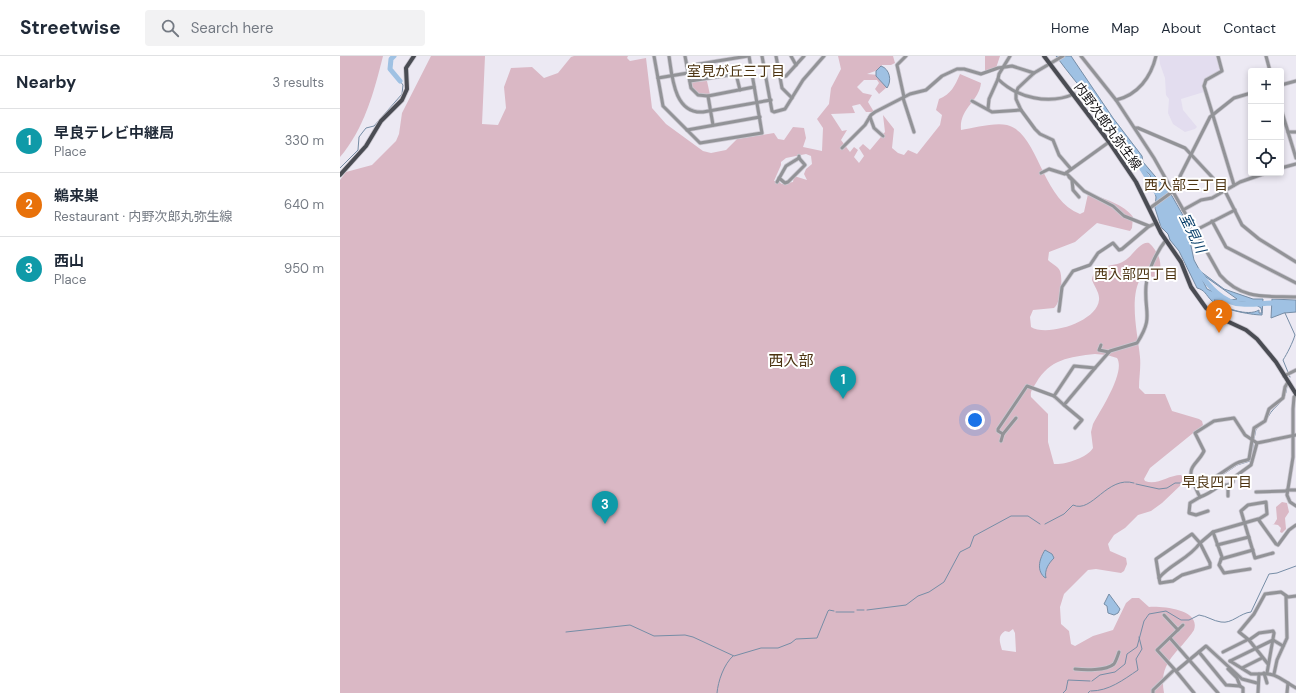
<!DOCTYPE html>
<html lang="en">
<head>
<meta charset="utf-8">
<style>
  :root { --surface:#fff; --page:#f2f2f3; --text:#1f2937; --muted:#747a83; --line:#e0e1e3; --accent:#0f766e }
  body { margin:0; font-family:"DM Sans","Noto Sans JP",sans-serif; background:var(--page); color:var(--text) }
  .controls { position:absolute; right:12px; top:12px; display:grid; overflow:hidden; border-radius:4px; box-shadow:0 2px 6px #0003 }
  .controls button { width:36px; height:36px; display:grid; place-items:center; padding:0; border:0; border-bottom:1px solid var(--line); background:var(--surface); color:var(--text); font:20px sans-serif }
  .you { position:absolute; left:635px; top:364px; width:14px; height:14px; margin:-10px; border:3px solid #fff; border-radius:50%; background:#1a73e8; box-shadow:0 0 0 6px #1a73e833 }
  .badge { display:grid; place-items:center; width:26px; height:26px; border-radius:50%; background:var(--accent); color:#fff; font-size:13px; font-weight:700 }
  .pin { position:absolute; translate:-50% -33px; filter:drop-shadow(0 1px 2px #0008) }
  .pin::after { content:''; position:absolute; top:21px; width:14px; height:12px; background:inherit; clip-path:polygon(0 0,100% 0,50% 100%) }
  .list { margin:0; padding:0; list-style:none }
  h2 { display:flex; justify-content:space-between; align-items:center; height:52px; margin:0; padding:0 16px; font-size:17px }
  h2 small { font-size:13px; font-weight:400; color:var(--muted) }
  .list li { display:grid; grid-template-columns:26px 1fr auto; gap:12px; align-items:center; box-sizing:border-box; height:64px; padding:0 16px; border-top:1px solid var(--line) }
  .list b { display:block; font-size:15px; white-space:nowrap }
  .list p { margin:0; font-size:13px; white-space:nowrap; color:var(--muted) }
  .list em { font-size:13px; font-style:normal; color:var(--muted) }
  .icon { flex:none; width:22px; height:22px; fill:none; stroke:currentColor; stroke-width:2; stroke-linecap:round; stroke-linejoin:round }
  .map { position:relative; flex:none; width:956px; height:637px; overflow:hidden }
  header { display:flex; align-items:center; gap:24px; box-sizing:border-box; height:56px; padding:0 20px; background:var(--surface); border-bottom:1px solid var(--line) }
  header strong { font-size:19px }
  nav { display:flex; gap:22px; margin-inline-start:auto; font-size:14px }
  .search { width:280px; height:36px; background:var(--page); display:flex; align-items:center; gap:10px; box-sizing:border-box; padding:0 14px; border-radius:4px; color:var(--muted); font-size:15px }
  main { display:flex }
  aside { flex:1; background:var(--surface) }
  .map>svg:first-child { display:block }
  .built { fill:#e3ddef }
  .green { fill:#dab8c5; fill-rule:evenodd }
  .water { fill:#9fc1e3; stroke:#768da6; fill-rule:evenodd }
  .lines { fill:none; stroke-linecap:round; stroke-linejoin:round }
  .stream { stroke:#768da6; stroke-width:1 }
  .river { stroke:#9fc1e3; stroke-width:5 }
  .minor-casing { stroke:#cac7d0; stroke-width:4.5 }
  .major-casing { stroke:#cac7d0; stroke-width:5.5 }
  .minor { stroke:#929397; stroke-width:3 }
  .major { stroke:#4a4c53; stroke-width:4 }
  .labels { text-anchor:middle; dominant-baseline:central; stroke-width:4; stroke-linejoin:round; paint-order:stroke }
  .street-label { font-size:13px; fill:#151417; stroke:#fff }
  .neighbourhood-label { font-size:14px; fill:#4c3311; stroke:#fff }
  .water-label { font-size:14px; font-style:italic; fill:#093f6a; stroke:#fff }
  .quarter-label { font-size:15px; fill:#4c3311; stroke:#fff }
</style>
</head>
<body>
<header>
<strong>Streetwise</strong>
<div class="search"><svg class="icon" aria-label="search" viewBox="0 0 24 24"><circle cx="10" cy="10" r="6"/><path d="M15 15l6 6"/></svg>Search here</div>
<nav><a>Home</a><a>Map</a><a>About</a><a>Contact</a></nav>
</header>
<main>
<aside>
<h2>Nearby<small>3 results</small></h2>
<ul class="list">
<li><span class="badge" style="background:#0f9aa8">1</span><div><b>早良テレビ中継局</b><p>Place</p></div><em>330 m</em></li>
<li><span class="badge" style="background:#e8710a">2</span><div><b>鵜来巣</b><p>Restaurant · 内野次郎丸弥生線</p></div><em>640 m</em></li>
<li><span class="badge" style="background:#0f9aa8">3</span><div><b>西山</b><p>Place</p></div><em>950 m</em></li>
</ul>
</aside>
<div class="map">
<svg width="956" height="637" viewBox="0 0 956 637">
  <rect width="100%" height="100%" fill="#ece9f3"/>
  <!-- built -->
  <path class="built" d="M819,0h58l4,14 -16,10 -2,6 1,6 -23,7 2,11 14,17 -2,2 -10,3 -12,-8 -5,-11 1,-14 -3,-4 -1,-17 -5,-14z"/>
  <!-- green -->
  <g class="green">
    <path d="M0,0h43c-9,36 -19,73 -43,101z"/>
    <path d="M91,0h54l-3,68 16,1 8,-17 -2,-21 7,-19 21,-1 12,11 14,-5 13,-16 3,-1h54l-1,2 3,3 16,-3 6,50 14,16 37,27 8,2 15,-3 11,-11 37,-6 4,6 6,1 9,-13 11,1 2,10 -3,9 19,4 1,-23 -6,-9 12,-15 2,-16 10,-19 -3,-13h55l2,7 -4,2h-9l-4,5 -11,4 12,1 8,12 -8,7 -4,-5 4,-6 -2,-3h-13l-7,7 6,6 9,2 -4,7 6,10h-8l-6,-8 -8,2 3,7 -24,1 11,17 5,-1 -6,10 9,12 4,-5 4,3 -4,7 5,6 5,-7 -5,-8 4,-4 7,6 15,-18 -2,-17 11,14 -2,19 6,5 6,2 4,-5 9,4 23,-29 2,-10 -6,-5 3,-11c12,-5 16,-13 21,-25l21,9c-2,19 -22,25 -20,47 12,-2 34,-8 46,-5 32,8 34,74 73,89l4,-2 4,-18c14,3 37,11 45,23l-1,11 -2,3 -33,-8 -22,19 -26,10 -1,8c4,4 10,6 12,11 3,8 1,32 -6,37l-21,2 -3,7 1,10c16,10 66,-5 68,-27 1,-7 -5,-14 -7,-20 2,-17 21,-12 32,-19 8,-4 16,-20 25,-18 10,9 16,24 7,35l-9,-3 -5,1c-14,20 -4,59 -2,81 1,10 -1,21 -1,31l6,6h20l7,17 27,8 3,2 1,4 -53,43 -6,11 1,2c12,5 23,-6 36,-6l3,4 -1,4 -21,20 -11,8 -13,4 -13,13 -11,7 -6,9 2,7 16,7 1,6 -3,7 -3,2 -25,-4 -8,1 -24,24 -4,13 1,17 8,7 2,13 4,2 18,-10 20,-6 13,-27 6,-5h7l10,9c12,-1 52,2 45,23 -15,23 -36,31 -30,63h-824v-513l6,-8 26,-7 24,-24 3,-7 3,-21zM466,98l5,2 1,8 -6,5 -2,5 3,6 -13,-4 -1,6 -11,2 -4,-3h-4l7,-16v-3l5,-4zM755,298l12,1 10,3c9,14 -17,53 -24,66l-2,8 2,16c-6,10 -29,17 -39,16l-6,-22v-28l-17,-17c-1,-6 2,-9 5,-14 14,-24 33,-26 59,-29zM673,573l2,4 1,19 -14,-2c-2,-8 -5,-14 3,-19l4,1z"/>
    <path d="M645,0h15l-4,12 -11,4z"/>
    <path d="M367,25l3,14 -11,-1 -7,-6 -1,-4 2,-2z"/>
    <path d="M942,446l5,1 2,9 -4,6 1,11 -4,4 -2,-1 1,-4 -3,-3 -6,-1h2l3,-5 -1,-12z"/>
  </g>
  <!-- water -->
  <g class="water">
    <path d="M716,0h15l42,62 29,38 1,6 29,34 20,35 -1,15 3,14 6,11 24,18 29,10h10l-1,16c-11,0 -44,-6 -51,-15 -5,-5 -6,-10 -14,-12l-18,-37 -9,-11 -2,-6 -7,-7 -6,-19 1,-11 -6,-22 -10,-9 -7,-13 -3,-2c-22,-33 -50,-62 -74,-95zM863,219l34,24 -6,1 -24,-11 -6,-12zM874,244l39,3 8,5 1,5h-3v-3c-11,7 -36,-2 -45,-10z"/>
    <path d="M541,10c9,3 11,15 6,22l-11,-12v-5z"/>
    <path d="M932,243l24,1v12l-12,1 -13,5z"/>
    <path d="M705,494l7,4 2,4c-5,5 -10,12 -8,20l-2,-1c-8,-8 -4,-19 1,-27z"/>
    <path d="M769,538l11,15 -2,4 -4,2 -6,-2 -1,-7 -3,-2z"/>
  </g>
  <g class="lines">
    <!-- stream -->
    <g class="stream">
      <path d="M0,112l18,-18 1,-13 3,-4 4,-5 8,-2 28,-32 1,-9 -3,-4"/>
      <path d="M945,257l10,22c-2,7 -8,19 -12,25l7,17"/>
      <path d="M928,361c7,-14 18,-13 19,-31"/>
      <path d="M914,383l2,-10 9,-7"/>
      <path d="M913,398v-11"/>
      <path d="M796,428l23,5 8,-1 8,-5h18"/>
      <path d="M860,428l13,-3 24,-16 13,-4"/>
      <path d="M705,468l19,-10 9,-9c19,9 34,-30 61,-22"/>
      <path d="M517,554h7"/>
      <path d="M527,554l39,-5 12,-9 11,-4 15,-10 16,-30 10,-5 4,-11 37,-20h17l12,8"/>
      <path d="M496,556h18"/>
      <path d="M226,576l64,-7 24,11 31,-1 8,2 41,19 27,-8h17l13,-5 5,-4 21,-1 11,-27 1,-1 5,1"/>
      <path d="M752,625l8,-6 15,-3 10,-8 2,-10 10,-7 7,-26 5,-7 17,-3 15,9h8l10,-5c8,1 14,6 22,7 11,2 19,-9 30,-10l18,-38 8,-1 19,-7"/>
      <path d="M751,635c18,0 32,-11 47,-21l-2,-11 6,-10 -3,-12"/>
      <path d="M377,637c1,-12 7,-29 16,-37"/>
      <path d="M723,637l3,-3 2,-10 22,1"/>
      <path d="M748,637l2,-2"/>
    </g>
    <!-- river -->
    <g class="river">
      <path d="M54,0l-3,3 -1,10 10,12"/>
      <path d="M789,92l28,45"/>
      <path d="M858,215c10,14 25,33 44,33 10,1 21,-1 31,-1l3,2"/>
    </g>
    <defs>
      <g id="minor">
        <path d="M314,0l9,50 37,37 62,-10 -13,-77"/>
        <path d="M329,0c3,20 5,58 34,56l68,-12"/>
        <path d="M345,0l6,32 7,7 10,1 46,-9"/>
        <path d="M422,0l10,55 2,1 11,-3 18,-29 21,-24"/>
        <path d="M436,0l6,32 10,10"/>
        <path d="M451,0l5,9"/>
        <path d="M670,0l-11,18 -1,5c19,19 51,26 76,15"/>
        <path d="M723,0l-29,17 -16,15 -2,5v6l5,11 14,19 5,5 13,6 6,15 12,14"/>
        <path d="M741,0l35,44 38,58 66,117c22,25 45,21 76,22"/>
        <path d="M878,0l4,15 -16,9 -2,6 30,99"/>
        <path d="M926,0l4,15"/>
        <path d="M347,10l61,-10"/>
        <path d="M440,21l6,-1 18,-20"/>
        <path d="M318,22l30,-5"/>
        <path d="M350,25l46,-7 4,16"/>
        <path d="M941,29l15,-4"/>
        <path d="M368,40l5,29"/>
        <path d="M564,41l-7,-32 9,-9"/>
        <path d="M563,42l11,34"/>
        <path d="M776,44c22,-5 35,-23 40,-44"/>
        <path d="M632,45l20,11 29,-2"/>
        <path d="M648,53l1,-10 9,-20"/>
        <path d="M941,53l15,49"/>
        <path d="M530,61l4,11 9,8"/>
        <path d="M795,72h3l47,20 40,43 17,34 17,14 37,23"/>
        <path d="M347,74l73,-13"/>
        <path d="M948,76h8"/>
        <path d="M769,86l-43,31 18,18 29,15 11,10 25,10"/>
        <path d="M502,92l23,-23 6,-10 4,-3 35,-18 16,-4 16,-14 15,-7h7l17,5 17,-6 14,-2 22,7"/>
        <path d="M941,112l15,-4"/>
        <path d="M701,117l8,-4 16,5 1,-1"/>
        <path d="M729,121l3,3 1,10 6,7"/>
        <path d="M439,122l6,5 3,-1 17,-17 -6,-7"/>
        <path d="M437,126l9,-16 13,-8v-2"/>
        <path d="M810,152l22,-16 38,-75 24,-19 17,-5"/>
        <path d="M843,154l18,-10 11,-2 28,-16 26,-9"/>
        <path d="M872,165l14,26 70,36"/>
        <path d="M856,174l39,-20"/>
        <path d="M719,255l3,-24 11,-16 17,-6 8,-12 15,-10 6,7 3,-1 26,-22 8,-4"/>
        <path d="M761,289l-2,5 10,2"/>
        <path d="M944,320l12,-6"/>
        <path d="M956,339l-2,2 -1,12v48l-6,38 3,7 6,4"/>
        <path d="M714,340l10,9"/>
        <path d="M735,372l7,-8 -18,-15 31,-37"/>
        <path d="M663,378l-5,-3v-2l29,-43 27,10 20,-30 21,2 15,-17 27,-8c17,-26 7,-30 9,-57 1,-14 11,-35 20,-46"/>
        <path d="M661,385l2,-7 13,-16"/>
        <path d="M853,426c19,2 29,-11 44,-19 4,-2 9,-2 12,-4l5,-31 11,-7 4,-12 14,-11 2,-11 3,-5"/>
        <path d="M882,428c-7,5 -13,10 -22,13 -3,-5 -4,-9 -7,-15 -7,-16 5,-18 11,-31l-9,-18 19,-12 20,-3 11,17 12,8"/>
        <path d="M854,429h34l5,-3v-4l18,-13 6,-22 39,-8"/>
        <path d="M888,429v11"/>
        <path d="M947,434h9"/>
        <path d="M916,436l31,-1"/>
        <path d="M860,441l-10,6 -1,10 7,2 12,-4"/>
        <path d="M919,463l8,-5 -1,-12 -18,3 -7,6 14,47 18,-5"/>
        <path d="M873,476l9,25 -3,8 5,8 26,-4"/>
        <path d="M852,478l8,9c-11,16 -30,21 -41,35l-3,-19z"/>
        <path d="M860,487l13,-11 45,-13 18,25 2,1 11,-15 7,-5"/>
        <path d="M877,489l32,-8"/>
        <path d="M881,503l32,-9"/>
        <path d="M819,522l1,5 13,-2 9,-6 28,-8v-4l-10,-20"/>
        <path d="M824,559l14,15"/>
        <path d="M830,582l48,55"/>
        <path d="M909,584l10,-7 14,-2 1,2 -7,40"/>
        <path d="M933,584l10,6"/>
        <path d="M859,596l27,33 14,1"/>
        <path d="M883,596l24,-12"/>
        <path d="M890,605l43,-21"/>
        <path d="M890,605l21,13h8"/>
        <path d="M928,608l-19,-24 -10,-8 15,-18 11,-20 16,-2 7,5 8,-1"/>
        <path d="M902,612l20,-10"/>
        <path d="M735,613c9,1 31,2 39,-5 2,-3 4,-9 5,-12"/>
        <path d="M888,613l9,9 3,8 3,2v5"/>
        <path d="M836,615l-19,-21 26,-25"/>
        <path d="M924,617l3,10"/>
        <path d="M934,618l3,-14 10,-22 -1,-42"/>
        <path d="M813,637v-3l21,-20"/>
        <path d="M854,637l-18,-22 30,-25 36,33 15,4"/>
        <path d="M918,637l1,-19c18,-2 22,6 37,14"/>
        <path d="M947,637l1,-10"/>
      </g>
      <g id="major">
        <path d="M704,0l65,86 27,40 25,51 20,29 10,25 15,21 10,8 30,14 11,9 19,23 20,32"/>
        <path d="M0,119l26,-29 15,-25 21,-21 5,-11 -1,-21 8,-12"/>
      </g>
    </defs>
    <!-- minor casing -->
    <use href="#minor" class="minor-casing"/>
    <!-- major casing -->
    <use href="#major" class="major-casing"/>
    <!-- minor -->
    <use href="#minor" class="minor"/>
    <!-- major -->
    <use href="#major" class="major"/>
  </g>
  <g class="labels">
    <!-- street labels -->
    <g class="street-label">
      <text transform="translate(768 70) rotate(54)">内野次郎丸弥生線</text>
    </g>
    <!-- neighbourhood labels -->
    <g class="neighbourhood-label">
      <text x="396" y="15">室見が丘三丁目</text>
      <text x="846" y="129">西入部三丁目</text>
      <text x="796" y="218">西入部四丁目</text>
      <text x="877" y="426">早良四丁目</text>
    </g>
    <!-- water labels -->
    <g class="water-label">
      <text transform="translate(853 177) rotate(64)">室見川</text>
    </g>
    <!-- quarter labels -->
    <g class="quarter-label">
      <text x="451" y="305">西入部</text>
    </g>
  </g>
</svg>
<div class="controls">
<button>+</button>
<button>−</button>
<button><svg class="icon" aria-label="locate" viewBox="0 0 24 24"><circle cx="12" cy="12" r="6"/><path d="M12 2v4M12 18v4M2 12h4M18 12h4"/></svg></button>
</div>
<div class="you"></div>
<div class="pin badge" style="left:503px;top:343px;background:#0f9aa8">1</div>
<div class="pin badge" style="left:879px;top:277px;background:#e8710a">2</div>
<div class="pin badge" style="left:265px;top:468px;background:#0f9aa8">3</div>
</div>
</main>
</body>
</html>
